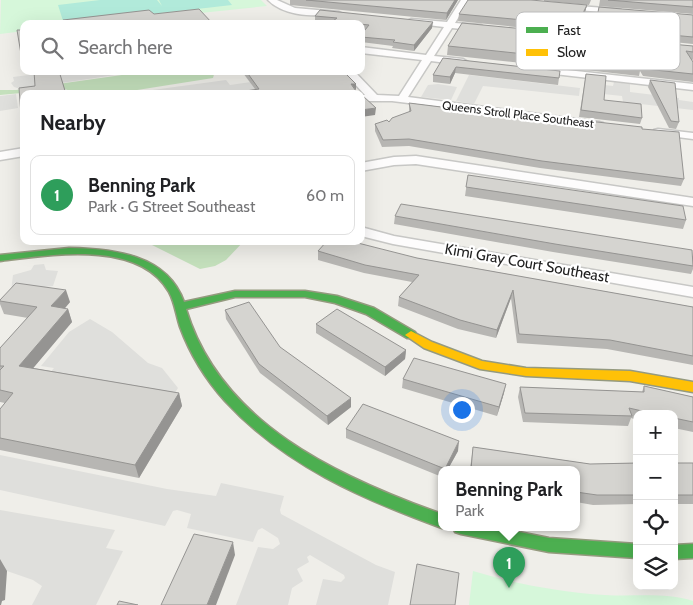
<!DOCTYPE html>
<html lang="en">
<head>
<meta charset="utf-8">
<style>
  :root { --surface:#fff; --page:#f6f6f6; --text:#202124; --muted:#757577; --line:#e0e0e0; --accent:#b45309 }
  body { margin:0; font-family:Cabin,sans-serif; background:var(--page); color:var(--text) }
  .controls { position:absolute; right:15px; bottom:15px; display:grid; overflow:hidden; border-radius:10px; box-shadow:0 5px 20px #0002 }
  .controls button { width:45px; height:45px; display:grid; place-items:center; padding:0; border:0; border-bottom:1px solid var(--line); background:var(--surface); color:var(--text); font:25px sans-serif }
  .you { position:absolute; left:461px; top:409px; width:18px; height:18px; margin:-12px; border:4px solid #fff; border-radius:50%; background:#1a73e8; box-shadow:0 0 0 8px #1a73e833 }
  .badge { display:grid; place-items:center; width:32px; height:32px; border-radius:50%; background:var(--accent); color:#fff; font-size:16px; font-weight:700 }
  .pin { position:absolute; translate:-50% -41px; filter:drop-shadow(0 1px 2px #0008) }
  .pin::after { content:''; position:absolute; top:26px; width:18px; height:15px; background:inherit; clip-path:polygon(0 0,100% 0,50% 100%) }
  .popup { position:absolute; left:438px; top:466px; width:142px; height:65px; box-sizing:border-box; display:grid; place-content:center; border-radius:10px; background:var(--surface); filter:drop-shadow(0 1px 4px #0005); font-size:16px; white-space:nowrap; color:var(--muted) }
  .popup b { font-size:19px; color:var(--text) }
  .popup::after { content:''; position:absolute; left:50%; top:100%; margin-left:-10px; border:10px solid transparent; border-top-color:var(--surface) }
  .list { margin:0; padding:0; list-style:none }
  h2 { display:flex; justify-content:space-between; align-items:center; height:65px; margin:0; padding:0 20px; font-size:21px }
  h2 small { font-size:16px; font-weight:400; color:var(--muted) }
  .list li { display:grid; grid-template-columns:32px 1fr auto; gap:15px; align-items:center; box-sizing:border-box; height:80px; margin:0 10px 10px; padding:0 10px; border:1px solid var(--line); border-radius:10px }
  .list b { display:block; font-size:19px; white-space:nowrap }
  .list p { margin:0; font-size:16px; white-space:nowrap; color:var(--muted) }
  .list em { font-size:16px; font-style:normal; color:var(--muted) }
  .icon { flex:none; width:28px; height:28px; fill:none; stroke:currentColor; stroke-width:2; stroke-linecap:round; stroke-linejoin:round }
  .map { position:relative; flex:none; width:693px; height:605px; overflow:hidden }
  .search { position:absolute; background:var(--surface); box-shadow:0 5px 20px #0002; left:20px; top:20px; width:345px; height:55px; display:flex; align-items:center; gap:12px; box-sizing:border-box; padding:0 18px; border-radius:10px; color:var(--muted); font-size:19px }
  .panel { position:absolute; background:var(--surface); box-shadow:0 5px 20px #0002; left:20px; top:90px; width:345px; height:155px; border-radius:10px }
  .map>svg:first-child { display:block }
  .forest { fill:#c4e0bc }
  .park { fill:#d6f7da }
  .pitch { fill:#b1eada }
  .parking { fill:#dfdfdc }
  .lines { fill:none; stroke-linecap:round; stroke-linejoin:round }
  .street-casing { stroke:#c7c7c5; stroke-width:3 }
  .fast-casing { stroke:#959a7f; stroke-width:3 }
  .slow-casing { stroke:#959a7f; stroke-width:3 }
  .street { fill:#fdfcfc; fill-rule:evenodd }
  .fast { fill:#4caf50; fill-rule:evenodd }
  .slow { fill:#ffc107; fill-rule:evenodd }
  .wall { fill:#b7b6b3 }
  .shaded-wall { fill:#959492 }
  .building { fill:#d5d4d0; stroke:#959492 }
  .labels { text-anchor:middle; dominant-baseline:central; stroke-width:4.5; stroke-linejoin:round; paint-order:stroke }
  .far-street-label { font-size:12px; fill:#202020; stroke:#fff }
  .street-label { font-size:15px; fill:#202020; stroke:#fff }
  .key { fill:#fff; stroke:#bcbcbc; stroke-width:1 }
  .key-label { font-size:14px; fill:#202020 }
</style>
</head>
<body>
<div class="map">
<svg width="693" height="605" viewBox="0 0 693 605">
  <rect width="100%" height="100%" fill="#efeee9"/>
  <!-- forest -->
  <g class="forest">
    <path d="M150,71h65l-2,7 -101,16 -37,-2 -11,-3 -64,6v-5h16z"/>
    <path d="M144,241h100l-18,19 -11,6 -15,3z"/>
  </g>
  <!-- park -->
  <g class="park">
    <path d="M1,0h260l6,6 -172,18h-71v7l-24,3z"/>
    <path d="M473,571c43,13 87,21 132,24 30,2 60,-3 88,6v4h-224z"/>
  </g>
  <!-- pitch -->
  <path class="pitch" d="M100,0h57l5,6 -3,-6h69l4,5 -168,19 -6,-19z"/>
  <!-- parking -->
  <g class="parking">
    <path d="M59,71h83l-121,18 -7,-2 -3,-4 3,-2 -1,-4z"/>
    <path d="M325,71l-68,23h-134l103,-14 4,5z"/>
    <path d="M469,75l111,13 -1,8 -96,-10 -9,18 -18,-3z"/>
    <path d="M614,82l16,2v8l49,6v2l14,2v8l-70,-8 -1,-6 -19,-2 1,-9 9,1z"/>
    <path d="M438,84l19,3 -6,13 -30,-3 7,-12z"/>
    <path d="M16,94l2,14 -18,3v-15z"/>
    <path d="M44,264l2,6 12,1 -5,15 -42,5 2,-16 18,-5 3,-5z"/>
    <path d="M90,319l22,13 36,31 14,5 16,20 -7,11 -123,-24 6,-7 -13,-2 28,-34z"/>
    <path d="M0,455l167,34 49,7 5,-13 63,13 -4,14 1,4 95,51 19,7 -7,33h-72l7,-26 18,3 4,-4 -1,-3 -34,-20 -3,2 2,5 -12,7 6,12 -11,7 -4,17h-52l22,-58 15,2 7,-5 -2,-6 -16,-10 -4,2 -5,12 -66,-14 4,-14 -14,-4 -4,1 -8,15 -165,-36z"/>
    <path d="M0,510l115,20 -9,18 17,3 -27,54h-64l10,-19 -9,-6 -26,-9 -7,2z"/>
  </g>
  <g class="lines">
    <defs>
      <g id="street">
        <path d="M268,0h9l18,8 44,4 4,2 -4,2c-23,-1 -53,2 -71,-16z"/>
        <path d="M461,0h8l-14,23 26,2 4,3 -4,3 -29,-3 -18,28 29,3 5,3 -5,3 -32,-4 -23,36 191,25 4,1v4l-211,-26h-31v-6h4l-22,-24h11l23,24 22,1 23,-36 -61,-7v-6l65,8 18,-28 -33,-4 -4,-2 4,-2 36,3z"/>
        <path d="M564,5l55,4 4,2 -4,2 -58,-4 -1,-2z"/>
        <path d="M533,30l82,8 4,3 -4,3 -85,-9v-4z"/>
        <path d="M540,67l153,17v6l-156,-18v-4z"/>
        <path d="M658,129l35,4v6l-39,-5v-4z"/>
        <path d="M24,148v8l-24,4v-8z"/>
        <path d="M416,156l277,42v8l-277,-42 -22,1 -33,6v-8l33,-6z"/>
        <path d="M361,227l33,9 299,51v10l-300,-53 -32,-8z"/>
      </g>
      <g id="fast">
        <path d="M69,248c44,1 98,6 115,54l51,-11h70l32,5 37,12 41,24 2,3 -2,3h-8l-41,-24 -31,-11 -30,-6h-70l-49,12c34,114 152,168 256,205v13h3l-3,1c-80,-29 -158,-63 -217,-127 -19,-21 -35,-47 -45,-74 -4,-12 -5,-24 -11,-35 -30,-53 -120,-37 -169,-31v-6z"/>
        <path d="M453,527h41l55,11 88,6v14l-88,-6 -88,-18 -6,-2z"/>
        <path d="M693,544v14l-19,1v-14z"/>
      </g>
      <path id="slow" d="M411,331l21,11 50,19 44,7 104,3 63,11v10l-63,-11 -104,-5 -46,-7 -56,-21 -19,-13z"/>
    </defs>
    <!-- street casing -->
    <use href="#street" class="street-casing"/>
    <!-- fast casing -->
    <use href="#fast" class="fast-casing"/>
    <!-- slow casing -->
    <use href="#slow" class="slow-casing"/>
    <!-- street -->
    <use href="#street" class="street"/>
    <!-- fast -->
    <use href="#fast" class="fast"/>
    <!-- slow -->
    <use href="#slow" class="slow"/>
  </g>
  <!-- wall -->
  <g class="wall">
    <path d="M290,0h168l-12,20 -156,-15z"/>
    <path d="M544,0h47l-2,5 -45,-4z"/>
    <path d="M600,0h93v14l-94,-8z"/>
    <path d="M587,5l-2,7 -10,21 -117,-12 1,-7z"/>
    <path d="M599,7l94,8v29l-100,-10z"/>
    <path d="M320,10l112,18 -18,23 -22,-3 1,-2 -32,-4v-7l4,-5h-4v-6h-28l-18,-2v-6z"/>
    <path d="M24,30v33l-3,-9z"/>
    <path d="M556,32l-2,8 -5,9 15,3 -3,15 -114,-12 1,-9z"/>
    <path d="M593,37l100,9v14l-2,-1 2,3v20l-50,-6 -3,-5 -1,5 -53,-6z"/>
    <path d="M443,58l117,13 -2,14 -103,-12 -5,11 -17,-2v-7z"/>
    <path d="M243,71h100l13,19 -101,-1 -12,-16z"/>
    <path d="M586,74l18,26 38,18 -2,6 -61,-7z"/>
    <path d="M650,80l29,42 -3,7 -7,-1 -21,-41z"/>
    <path d="M409,103l169,21 64,5 42,50 -3,7 -141,-18 -131,-22 -27,1 -7,-16v-7l14,-2 20,-10z"/>
    <path d="M468,175l218,45 -3,9 -218,-33z"/>
    <path d="M395,216l298,40v13l-2,5 -138,-22 -159,-28z"/>
    <path d="M318,251l99,7 276,49v58l-86,-16 -90,-6 -6,-45 -15,40 -38,-9 -60,-23 1,-9 13,-15 -48,-9 -46,-13z"/>
    <path d="M0,300l70,2 -6,7h4l4,13 -39,46 146,25 3,13 -43,72 -139,-28v-41l5,-6 -5,-1v-54l28,-30 -24,-4 -4,-10z"/>
    <path d="M225,310l126,97 -23,18 -68,-52 -34,-54z"/>
    <path d="M316,324l90,26 -1,9 -20,17 -69,-43z"/>
    <path d="M403,379l101,14 -7,23 -95,-28z"/>
    <path d="M644,386l49,11v35l-19,-4v-14h-37v6l-6,-2 -3,8 -105,-4 -5,-25 2,-10 122,5z"/>
    <path d="M346,429l112,22 -10,18h-6v8l-96,-39z"/>
    <path d="M473,447l117,17 47,-1v41l-44,1 -17,-3v-33h-106z"/>
    <rect x="674" y="463" width="19" height="41"/>
  </g>
  <!-- shaded-wall -->
  <g class="shaded-wall">
    <path d="M455,0h3l-12,20 1,-7z"/>
    <path d="M587,5l-2,7 -10,21 2,-8z"/>
    <path d="M433,22l-1,6 -18,23v-6z"/>
    <path d="M556,32l-2,8 -9,17 1,-9z"/>
    <path d="M456,67l-1,6 -5,11v-7z"/>
    <path d="M351,84h5v6z"/>
    <path d="M376,108l-1,7 -14,2v-7z"/>
    <path d="M364,142v7l-3,1v-7z"/>
    <path d="M66,290l4,12 -14,17 -5,-13z"/>
    <path d="M513,290l-2,8 -15,40 1,-8z"/>
    <path d="M68,309l4,13 -48,57 -5,-13z"/>
    <path d="M406,350l-1,9 -20,17v-9z"/>
    <path d="M506,384l-2,9 -7,23 2,-9z"/>
    <path d="M179,393l3,13 -43,72 -4,-13z"/>
    <path d="M351,398v9l-23,18 -1,-9z"/>
    <path d="M459,441l-1,10 -10,18h-3z"/>
    <path d="M233,542l2,13 -19,50h-9z"/>
    <path d="M0,559l7,12 -2,29 -3,1 -1,4h-1z"/>
  </g>
  <!-- building -->
  <g class="building">
    <path d="M306,0h149l-8,13z"/>
    <path d="M468,0h63l56,5 -10,20 -118,-11z"/>
    <path d="M608,0h85v7z"/>
    <path d="M599,7l94,8v22l-98,-9z"/>
    <path d="M199,9l14,15h-147l-3,-4 86,-10 5,4z"/>
    <path d="M320,10l113,12 -19,23 -21,-3 2,-2 -34,-3v-2l8,-10 -36,-4 4,-3 -22,-2z"/>
    <path d="M462,23l94,9 -10,16 18,4 -1,6 -115,-12z"/>
    <path d="M17,30h7v24h-3z"/>
    <path d="M593,37l100,9v6l-7,-1 7,11v12l-48,-5 -5,-8 1,7 -53,-5z"/>
    <path d="M443,58l117,13 -1,7 -103,-11 -6,10 -17,-2z"/>
    <path d="M34,71h25l7,23h-42v33l-2,1 -3,-40 16,-2z"/>
    <path d="M246,71h97l13,13h-5l7,10h-132l33,-5z"/>
    <path d="M586,74l20,2 -2,24 37,4 1,14 -61,-8z"/>
    <path d="M650,80l25,3 4,39 -8,-1z"/>
    <path d="M361,96h2l13,12 -15,2z"/>
    <path d="M409,103l169,21 1,-4 63,7v2l37,3 5,47 -142,-18 -133,-22 -26,1 -8,-16 12,-4 2,2 3,-4 19,-7z"/>
    <path d="M468,175l215,31 3,14 -220,-33z"/>
    <path d="M401,204l291,46 1,16 -138,-22 -160,-28z"/>
    <path d="M327,241h23l67,17 276,49v49l-83,-16 -91,-6 -6,-44 -16,40 -37,-10 -61,-23 20,-22 -54,-10 -47,-14z"/>
    <path d="M16,283l50,7 -15,16 17,3 -49,57 160,27 -44,72 -135,-27v-29l13,-16 -13,-3v-20l4,-4h-4v-18l37,-41 -37,-6v-1z"/>
    <path d="M249,302l31,45 71,51 -24,18 -68,-52 -34,-54z"/>
    <path d="M337,309l69,41 -21,17 -69,-43z"/>
    <path d="M414,358l92,26 -7,23 -96,-28z"/>
    <path d="M644,386l49,11v25l-19,-4v-4h-19l-26,-6 3,8 -107,-3 -5,-26 124,5z"/>
    <path d="M363,404l96,37 -14,28 -99,-40z"/>
    <path d="M473,447l117,17 47,-1v32h-40l-21,-3v-23h-105z"/>
    <rect x="674" y="463" width="19" height="32"/>
    <path d="M194,534l39,8 -26,63h-46z"/>
    <path d="M417,564l42,9 -4,32h-45z"/>
    <path d="M119,601l19,4h-21z"/>
  </g>
  <g class="labels">
    <!-- far-street labels -->
    <g class="far-street-label">
      <text transform="translate(518 114) rotate(7)">Queens Stroll Place Southeast</text>
    </g>
    <!-- street labels -->
    <g class="street-label">
      <text transform="translate(527 263) rotate(10)">Kimi Gray Court Southeast</text>
    </g>
  </g>
  <!-- legend -->
  <rect x="516" y="12" width="164" height="58" rx="8" class="key"/>
  <rect x="526" y="27" width="22" height="6" fill="#4caf50"/>
  <rect x="526" y="49" width="22" height="7" fill="#ffc107"/>
  <g class="key-label">
    <text x="557" y="35">Fast</text>
    <text x="557" y="57">Slow</text>
  </g>
</svg>
<div class="controls">
<button>+</button>
<button>−</button>
<button><svg class="icon" aria-label="locate" viewBox="0 0 24 24"><circle cx="12" cy="12" r="6"/><path d="M12 2v4M12 18v4M2 12h4M18 12h4"/></svg></button>
<button><svg class="icon" aria-label="layers" viewBox="0 0 24 24"><path d="M12 4l9 5-9 5-9-5zM3 14l9 5 9-5"/></svg></button>
</div>
<div class="you"></div>
<div class="pin badge" style="left:509px;top:588px;background:#2e9e5b">1</div>
<div class="popup"><b>Benning Park</b>Park</div>
<div class="search"><svg class="icon" aria-label="search" viewBox="0 0 24 24"><circle cx="10" cy="10" r="6"/><path d="M15 15l6 6"/></svg>Search here</div>
<section class="panel">
<h2>Nearby<small></small></h2>
<ul class="list">
<li><span class="badge" style="background:#2e9e5b">1</span><div><b>Benning Park</b><p>Park · G Street Southeast</p></div><em>60 m</em></li>
</ul>
</section>
</div>
</body>
</html>
